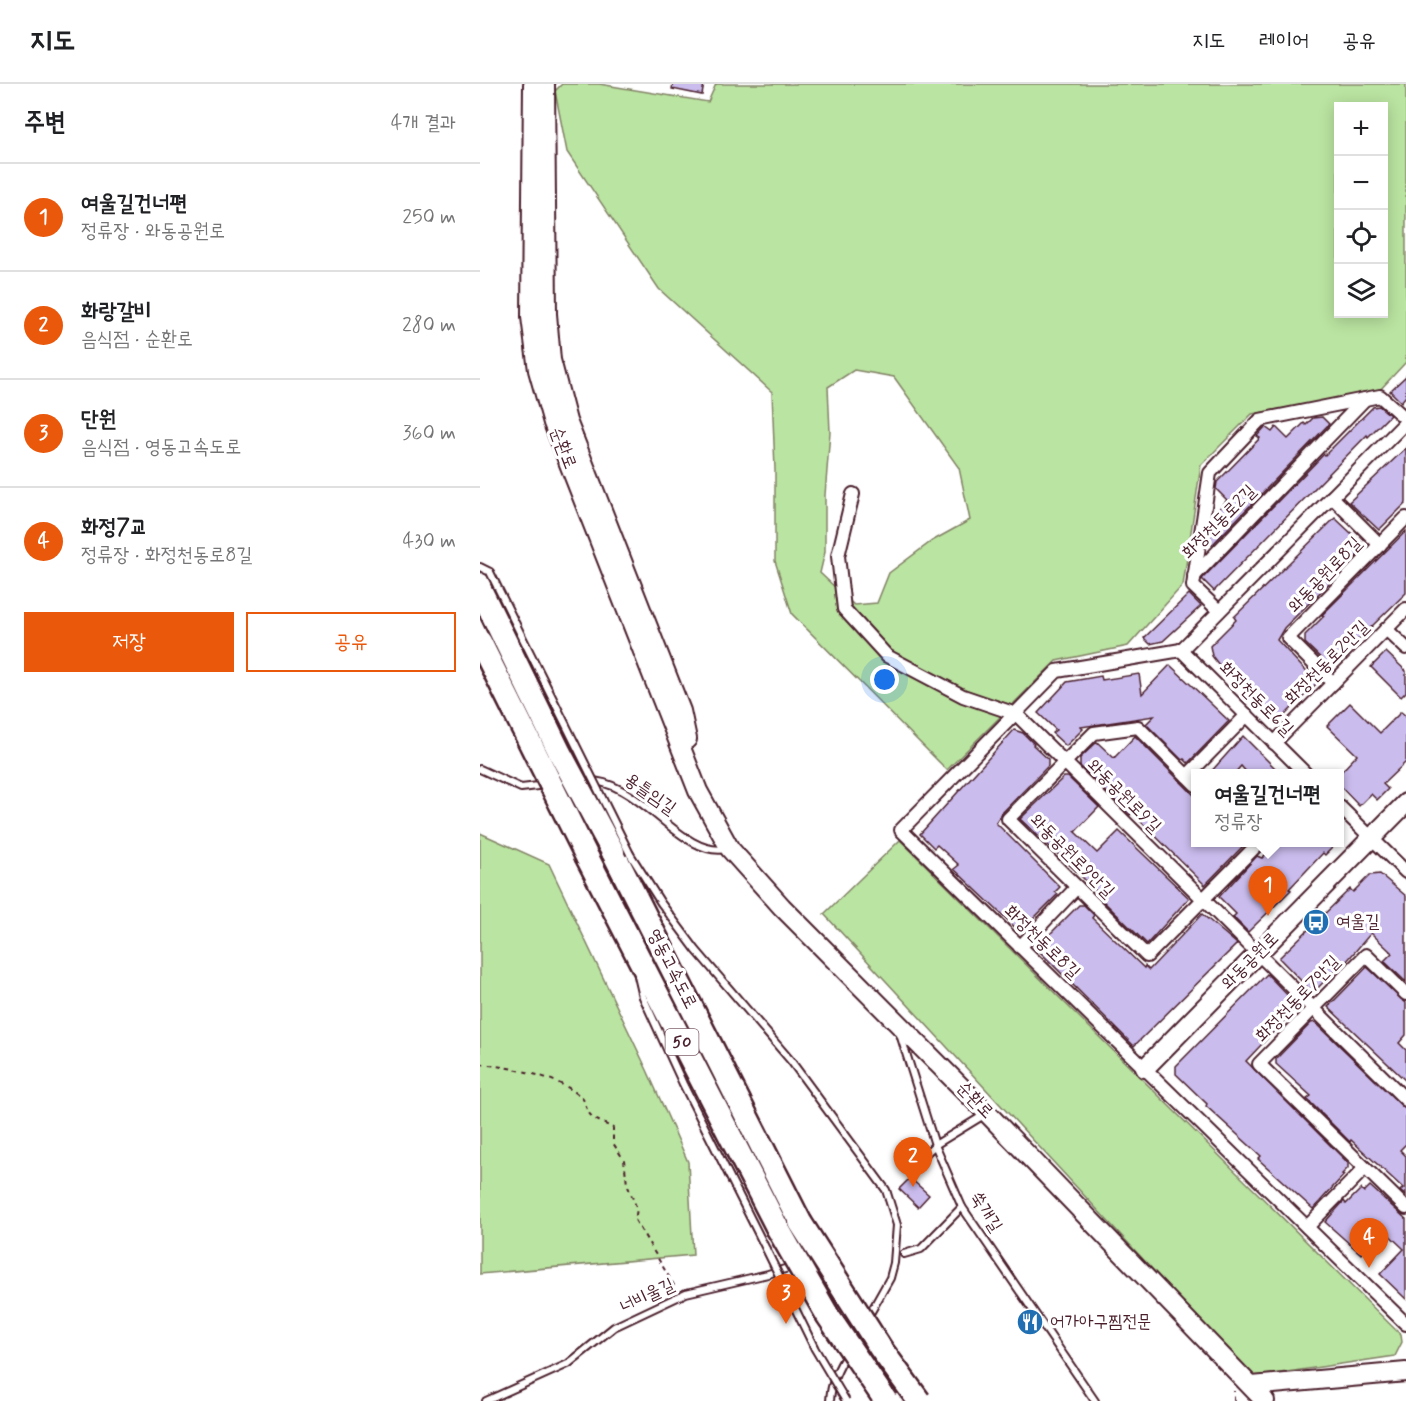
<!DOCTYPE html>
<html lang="ko">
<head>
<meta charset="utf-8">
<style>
  :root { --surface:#fff; --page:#f2f2f2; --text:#202124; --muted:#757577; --line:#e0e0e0; --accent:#ea580c }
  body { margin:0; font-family:Mynerve,"Poor Story",sans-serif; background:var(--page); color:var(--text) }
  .controls { position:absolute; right:18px; top:18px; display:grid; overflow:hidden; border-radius:0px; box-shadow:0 3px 15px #0003 }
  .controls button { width:54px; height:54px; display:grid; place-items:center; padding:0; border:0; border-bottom:2px solid var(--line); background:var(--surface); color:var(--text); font:30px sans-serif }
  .you { position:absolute; left:405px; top:596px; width:21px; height:21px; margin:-15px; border:4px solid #fff; border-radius:50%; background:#1a73e8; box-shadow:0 0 0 9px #1a73e833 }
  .badge { display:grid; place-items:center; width:39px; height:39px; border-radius:50%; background:var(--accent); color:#fff; font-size:20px; font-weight:700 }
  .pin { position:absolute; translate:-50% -50px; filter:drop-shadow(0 2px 3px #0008) }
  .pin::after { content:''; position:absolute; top:32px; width:21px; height:18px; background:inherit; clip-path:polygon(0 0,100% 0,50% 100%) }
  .popup { position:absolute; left:711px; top:685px; width:153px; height:78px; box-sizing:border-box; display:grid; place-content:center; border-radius:0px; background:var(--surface); filter:drop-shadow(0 2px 4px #0005); font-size:20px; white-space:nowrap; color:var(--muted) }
  .popup b { font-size:22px; color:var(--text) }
  .popup::after { content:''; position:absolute; left:50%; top:100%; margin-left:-12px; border:12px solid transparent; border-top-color:var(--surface) }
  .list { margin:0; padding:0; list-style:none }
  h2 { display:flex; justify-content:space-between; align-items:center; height:78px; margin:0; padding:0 24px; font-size:26px }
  h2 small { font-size:20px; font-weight:400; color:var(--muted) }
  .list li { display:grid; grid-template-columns:39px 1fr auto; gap:18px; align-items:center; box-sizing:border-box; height:108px; padding:0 24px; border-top:2px solid var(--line) }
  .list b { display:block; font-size:22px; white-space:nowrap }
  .list p { margin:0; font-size:20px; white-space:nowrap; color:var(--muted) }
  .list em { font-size:20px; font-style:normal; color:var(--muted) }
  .actions { display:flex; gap:12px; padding:18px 24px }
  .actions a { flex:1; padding:14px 0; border:2px solid var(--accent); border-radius:0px; text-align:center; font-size:21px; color:var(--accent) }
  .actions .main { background:var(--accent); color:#fff }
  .icon { flex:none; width:33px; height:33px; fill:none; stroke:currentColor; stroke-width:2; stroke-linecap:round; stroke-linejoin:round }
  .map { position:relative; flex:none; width:926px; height:1317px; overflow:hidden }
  header { display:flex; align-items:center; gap:36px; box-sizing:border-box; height:84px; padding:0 30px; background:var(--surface); border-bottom:2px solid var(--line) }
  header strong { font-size:28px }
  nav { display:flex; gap:33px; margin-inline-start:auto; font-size:21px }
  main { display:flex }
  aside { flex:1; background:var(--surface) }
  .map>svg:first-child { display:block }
  .green { fill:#bae4a1; stroke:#828266; stroke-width:1.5; fill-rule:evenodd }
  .building { fill:#cabced; stroke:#4a1f2b; stroke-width:1.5 }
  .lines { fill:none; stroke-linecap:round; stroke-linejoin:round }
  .lane-casing { stroke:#4a1f2b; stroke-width:10 }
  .street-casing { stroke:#4a1f2b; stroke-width:16 }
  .secondary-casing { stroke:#4a1f2b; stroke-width:22 }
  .highway-casing { stroke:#4a1f2b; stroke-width:27 }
  .path { stroke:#4a1f2b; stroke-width:2; stroke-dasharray:4.5 4.5; stroke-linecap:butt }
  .lane { stroke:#fff; stroke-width:6 }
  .street { stroke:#fff; stroke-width:12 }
  .secondary { stroke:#fff; stroke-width:18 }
  .highway { stroke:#fff; stroke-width:22 }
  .lane-bridge-casing { stroke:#4a1f2b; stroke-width:10; stroke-linecap:butt }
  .highway-bridge-casing { stroke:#4a1f2b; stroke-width:27; stroke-linecap:butt }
  .lane-bridge { stroke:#fff; stroke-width:6 }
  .highway-bridge { stroke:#fff; stroke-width:22 }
  .labels { text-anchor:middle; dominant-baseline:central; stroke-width:6; stroke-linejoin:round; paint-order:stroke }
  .shield { fill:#fff; stroke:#80626b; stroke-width:1.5 }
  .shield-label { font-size:16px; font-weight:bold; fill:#4a1f2b }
  .street-label { font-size:18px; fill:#4a1f2b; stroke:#fff }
  .poi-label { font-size:18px; fill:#4a1f2b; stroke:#fff; text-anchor:start }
</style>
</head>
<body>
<header>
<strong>지도</strong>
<nav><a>지도</a><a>레이어</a><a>공유</a></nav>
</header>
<main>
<aside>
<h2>주변<small>4개 결과</small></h2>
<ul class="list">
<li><span class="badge">1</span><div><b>여울길건너편</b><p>정류장 · 와동공원로</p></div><em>250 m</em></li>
<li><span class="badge">2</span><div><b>화랑갈비</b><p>음식점 · 순환로</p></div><em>280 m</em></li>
<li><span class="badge">3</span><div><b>단원</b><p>음식점 · 영동고속도로</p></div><em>360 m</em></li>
<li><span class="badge">4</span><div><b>화정7교</b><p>정류장 · 화정천동로8길</p></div><em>430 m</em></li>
</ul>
<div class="actions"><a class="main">저장</a><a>공유</a></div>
</aside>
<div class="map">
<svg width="926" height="1317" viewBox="0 0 926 1317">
  <rect width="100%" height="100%" fill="#fff"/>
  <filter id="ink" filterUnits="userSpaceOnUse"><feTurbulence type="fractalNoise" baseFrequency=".0167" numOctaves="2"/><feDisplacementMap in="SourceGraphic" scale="12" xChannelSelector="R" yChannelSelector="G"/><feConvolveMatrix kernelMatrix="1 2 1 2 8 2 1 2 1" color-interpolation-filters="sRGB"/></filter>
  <g filter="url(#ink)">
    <!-- green -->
    <g class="green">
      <path d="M82,0h37l109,18 8,-18h690v278l-28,30 -126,22 -51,51 -18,120 -55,61 -72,15 -109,109 -155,-156 -17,-53v-91l-3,-78 -113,-103 -92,-137 -12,-61zM858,22h46v208h-46zM374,286l40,7 65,91 11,52 -38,21 -43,32 -12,30 -23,2 -34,-32 5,-21v-57l5,-63 -2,-45z"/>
      <path d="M0,749l69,31 98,206 41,92 5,93 -213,19z"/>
      <path d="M420,756l501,495 1,7 -7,14 -143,21 -428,-463z"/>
    </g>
    <!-- building -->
    <g class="building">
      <path d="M193,0h31l-2,11 -30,-6z"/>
      <path d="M926,292v20l-5,6 -11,-11z"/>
      <path d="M899,322l11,9 -22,22 -1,-2 -153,156 -12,-12 122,-125 1,1 48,-48z"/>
      <path d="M842,333l7,7 -117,121 -3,-2 5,-29 13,-14 -11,-11 1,-7 43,-44 -3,-2 8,-9 7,5 4,-5 12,12 16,-16 2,2 7,-7z"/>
      <path d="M926,364v55l-27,27 -30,-28z"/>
      <path d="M855,434l31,29 -82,81 -7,12 40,43 -39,39 -19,-18 4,-3 -27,-27 -3,4 -14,-13 -7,-9 -2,-10 26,-26 -2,-3z"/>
      <path d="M926,447v62l-76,74 -25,-24v-8l19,-19 -2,-1z"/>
      <path d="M709,510l12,12 -38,35 -13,3 -6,-6z"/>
      <path d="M906,568l20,19v21l-5,5 -30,-30z"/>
      <path d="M690,581l59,56 -41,42 -4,-4 -2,1 -36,-36 8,-8 -73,11 2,2 -17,17 -14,-13 4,-3 -18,-17 29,-31 34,-6 1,4 37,-6 3,20z"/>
      <path d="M870,619l30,30 21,-21 5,4v46l-23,22 5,5 -11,11 -6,-6 -12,12 -19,-20v-13l17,-18 -30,-29z"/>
      <path d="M534,646l9,3 11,11 -1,1 15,14v7l-46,47 -6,10 64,64 -5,5 3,2 -38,38 -66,-63 5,-4 -22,-20 -3,3 -14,-14z"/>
      <path d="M655,652l61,61v46h50l-41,42 -73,-72 -2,2 -50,-49v-8l17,-16 17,16z"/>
      <path d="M763,652l38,38h-33l-7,-8 -7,8h-25z"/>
      <path d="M584,693h4l31,30 -24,25 22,21 22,-22 70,67 -42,46 -50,-49 1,-2 -20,-20 -58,-54z"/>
      <path d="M797,759h60l-12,12 -2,-2 -34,36 2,1 -43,42 -15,-15 3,-3 -17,-17 38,-41 5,2z"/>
      <path d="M900,790l26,22v86l-22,-21 8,-8 -21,-20 -31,36 -2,-2 -25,26 -34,-35 71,-69 3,3 17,-17z"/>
      <path d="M599,821h5l10,10 -2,3 52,50 1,-2 4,4 53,-56 35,30 -103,102 -98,-98z"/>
      <path d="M887,883l39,36v32l-7,8 7,7v31l-78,-74z"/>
      <path d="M787,890l28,29 1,5 -50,53 102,102v5l-6,6 2,1 -31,34 -55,-50 3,-3 -55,-50 1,-2 -31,-30v-8z"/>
      <path d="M835,938l91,88v34l-6,6 6,6v40l-6,-5 3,-3 -52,-48 -1,2 -43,-43 4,-3 -35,-32v-5l35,-36z"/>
      <path d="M430,1094l19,17 -11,12 -19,-18z"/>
      <path d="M890,1102l36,33v80l-26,-25 24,-25 -20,-19 -23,24 -36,-32 19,-21 2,3 15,-15 3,3z"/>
    </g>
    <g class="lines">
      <defs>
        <g id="lane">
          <path d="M0,483l10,5"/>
          <path d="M0,685l41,19 26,-3"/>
          <path d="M100,697c59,-7 98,77 146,68"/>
          <path d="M150,770l31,49 35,47 95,111 95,129 11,35 -3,38 -4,15 -22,39"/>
          <path d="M158,892l5,21 40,87 83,165"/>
          <path d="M420,950l35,111 27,62 133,194"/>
          <path d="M429,1085l26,-24 49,-30"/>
          <path d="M424,1170l17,-5 41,-42"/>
          <path d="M6,1317l82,-37 46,-37 72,-34 82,-19 51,-15"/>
          <path d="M350,1317c1,-19 8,-33 18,-49"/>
        </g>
        <g id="street">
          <path d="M373,410l-15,62 6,53 43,47 76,40 53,18 390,386"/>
          <path d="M852,413l48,48"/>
          <path d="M714,492l171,-177"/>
          <path d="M739,527l-26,-25 17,-113 50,-53 120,-24 26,23"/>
          <path d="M906,545l20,19"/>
          <path d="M701,566l-124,21 -156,159 505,494"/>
          <path d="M701,566l225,-228"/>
          <path d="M701,566l125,124"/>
          <path d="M853,599l-45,-45 118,-120"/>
          <path d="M794,659l132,-134"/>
          <path d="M707,692l60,-61"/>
          <path d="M716,701l-58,-58 -44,6 -86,86 139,137 110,-111 -3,-3"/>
          <path d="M860,723l66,65"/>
          <path d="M540,863l57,-60"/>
          <path d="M926,910l-40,-39 -107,109 147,144"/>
          <path d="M827,1143l58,-59"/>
        </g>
        <g id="secondary">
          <path d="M53,0l-2,233 7,53 15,53 145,368 32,58 52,58 205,206 278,288"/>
          <path d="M65,0l2,230 4,46 16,61 114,290 6,28"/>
          <path d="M665,984l261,-265"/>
          <path d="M772,1302l154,-14"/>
        </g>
        <g id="highway">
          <path d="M133,768l187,370"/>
          <path d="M107,773l190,370"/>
        </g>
      </defs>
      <!-- lane casing -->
      <use href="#lane" class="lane-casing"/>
      <!-- street casing -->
      <use href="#street" class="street-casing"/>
      <!-- secondary casing -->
      <use href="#secondary" class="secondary-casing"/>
      <!-- highway casing -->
      <use href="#highway" class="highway-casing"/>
      <!-- path -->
      <g class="path">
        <path d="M0,980c30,3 78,12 101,33 5,4 4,11 8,16 4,7 17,11 24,15v15l11,17 3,24 10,25 -2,11 40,67"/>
        <path d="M754,1317v-10"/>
      </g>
      <!-- lane -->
      <use href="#lane" class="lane"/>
      <!-- street -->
      <use href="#street" class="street"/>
      <!-- secondary -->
      <use href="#secondary" class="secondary"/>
      <!-- highway -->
      <use href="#highway" class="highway"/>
      <defs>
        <g id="lane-bridge">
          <path d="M10,488l140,282"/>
          <path d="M286,1165l49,100 31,52"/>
        </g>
        <g id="highway-bridge">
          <path d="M0,505l80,164 53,99"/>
          <path d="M0,558l107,215"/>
          <path d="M320,1138l81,127 38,52"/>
          <path d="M297,1143l51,89 58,85"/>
        </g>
      </defs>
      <!-- lane-bridge casing -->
      <use href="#lane-bridge" class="lane-bridge-casing"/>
      <!-- highway-bridge casing -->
      <use href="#highway-bridge" class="highway-bridge-casing"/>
      <!-- lane-bridge -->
      <use href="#lane-bridge" class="lane-bridge"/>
      <!-- highway-bridge -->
      <use href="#highway-bridge" class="highway-bridge"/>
    </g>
  </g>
  <!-- icons -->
  <defs>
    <symbol id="bus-disc" viewBox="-11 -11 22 22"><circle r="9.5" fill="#1f6fb2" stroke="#fff"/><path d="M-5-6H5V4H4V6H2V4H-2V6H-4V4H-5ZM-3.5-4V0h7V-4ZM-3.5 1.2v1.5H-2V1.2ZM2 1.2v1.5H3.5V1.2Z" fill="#fff"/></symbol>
    <symbol id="restaurant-disc" viewBox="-11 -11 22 22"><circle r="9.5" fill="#1f6fb2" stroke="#fff"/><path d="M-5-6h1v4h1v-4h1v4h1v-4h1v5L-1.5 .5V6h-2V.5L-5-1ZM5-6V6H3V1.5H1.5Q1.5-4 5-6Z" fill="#fff"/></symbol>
  </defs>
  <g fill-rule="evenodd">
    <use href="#bus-disc" x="821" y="823" width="30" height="30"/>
    <use href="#restaurant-disc" x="535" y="1223" width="30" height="30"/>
  </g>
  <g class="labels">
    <!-- shield labels -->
    <rect class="shield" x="185.5" y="945" width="33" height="26" rx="4.5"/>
    <g class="shield-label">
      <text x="202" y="958">50</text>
    </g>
    <!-- street labels -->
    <g class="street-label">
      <text transform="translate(83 364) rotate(69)">순환로</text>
      <text transform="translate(739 438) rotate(-45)">화정천동로2길</text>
      <text transform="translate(845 491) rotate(-46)">와동공원로8길</text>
      <text transform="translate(847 579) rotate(-45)">화정천동로2안길</text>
      <text transform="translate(776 615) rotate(45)">화정천동로6길</text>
      <text transform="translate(170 710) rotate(35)">용틀임길</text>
      <text transform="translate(644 712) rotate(45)">와동공원로9길</text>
      <text transform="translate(592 772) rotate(45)">와동공원로9안길</text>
      <text transform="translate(562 858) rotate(44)">화정천동로8길</text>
      <text transform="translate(770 877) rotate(-45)">와동공원로</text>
      <text transform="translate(192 885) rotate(63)">영동고속도로</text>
      <text transform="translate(818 915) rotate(-46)">화정천동로7안길</text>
      <text transform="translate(495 1016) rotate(46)">순환로</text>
      <text transform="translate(506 1128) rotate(58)">쑥개길</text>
      <text transform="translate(167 1212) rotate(-25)">너비울길</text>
    </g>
    <!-- poi labels -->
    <g class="poi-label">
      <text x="856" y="838">여울길</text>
      <text x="570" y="1238">어가아구찜전문</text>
    </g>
  </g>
</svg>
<div class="controls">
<button>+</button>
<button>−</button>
<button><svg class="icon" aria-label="locate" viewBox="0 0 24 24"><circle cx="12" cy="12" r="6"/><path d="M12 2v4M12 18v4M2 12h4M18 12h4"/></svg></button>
<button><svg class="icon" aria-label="layers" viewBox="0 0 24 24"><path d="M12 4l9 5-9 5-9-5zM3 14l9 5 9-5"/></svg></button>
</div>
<div class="you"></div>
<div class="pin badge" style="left:788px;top:832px">1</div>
<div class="popup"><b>여울길건너편</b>정류장</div>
<div class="pin badge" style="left:433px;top:1103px">2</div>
<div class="pin badge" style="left:306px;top:1240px">3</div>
<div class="pin badge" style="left:889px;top:1184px">4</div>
</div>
</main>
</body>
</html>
